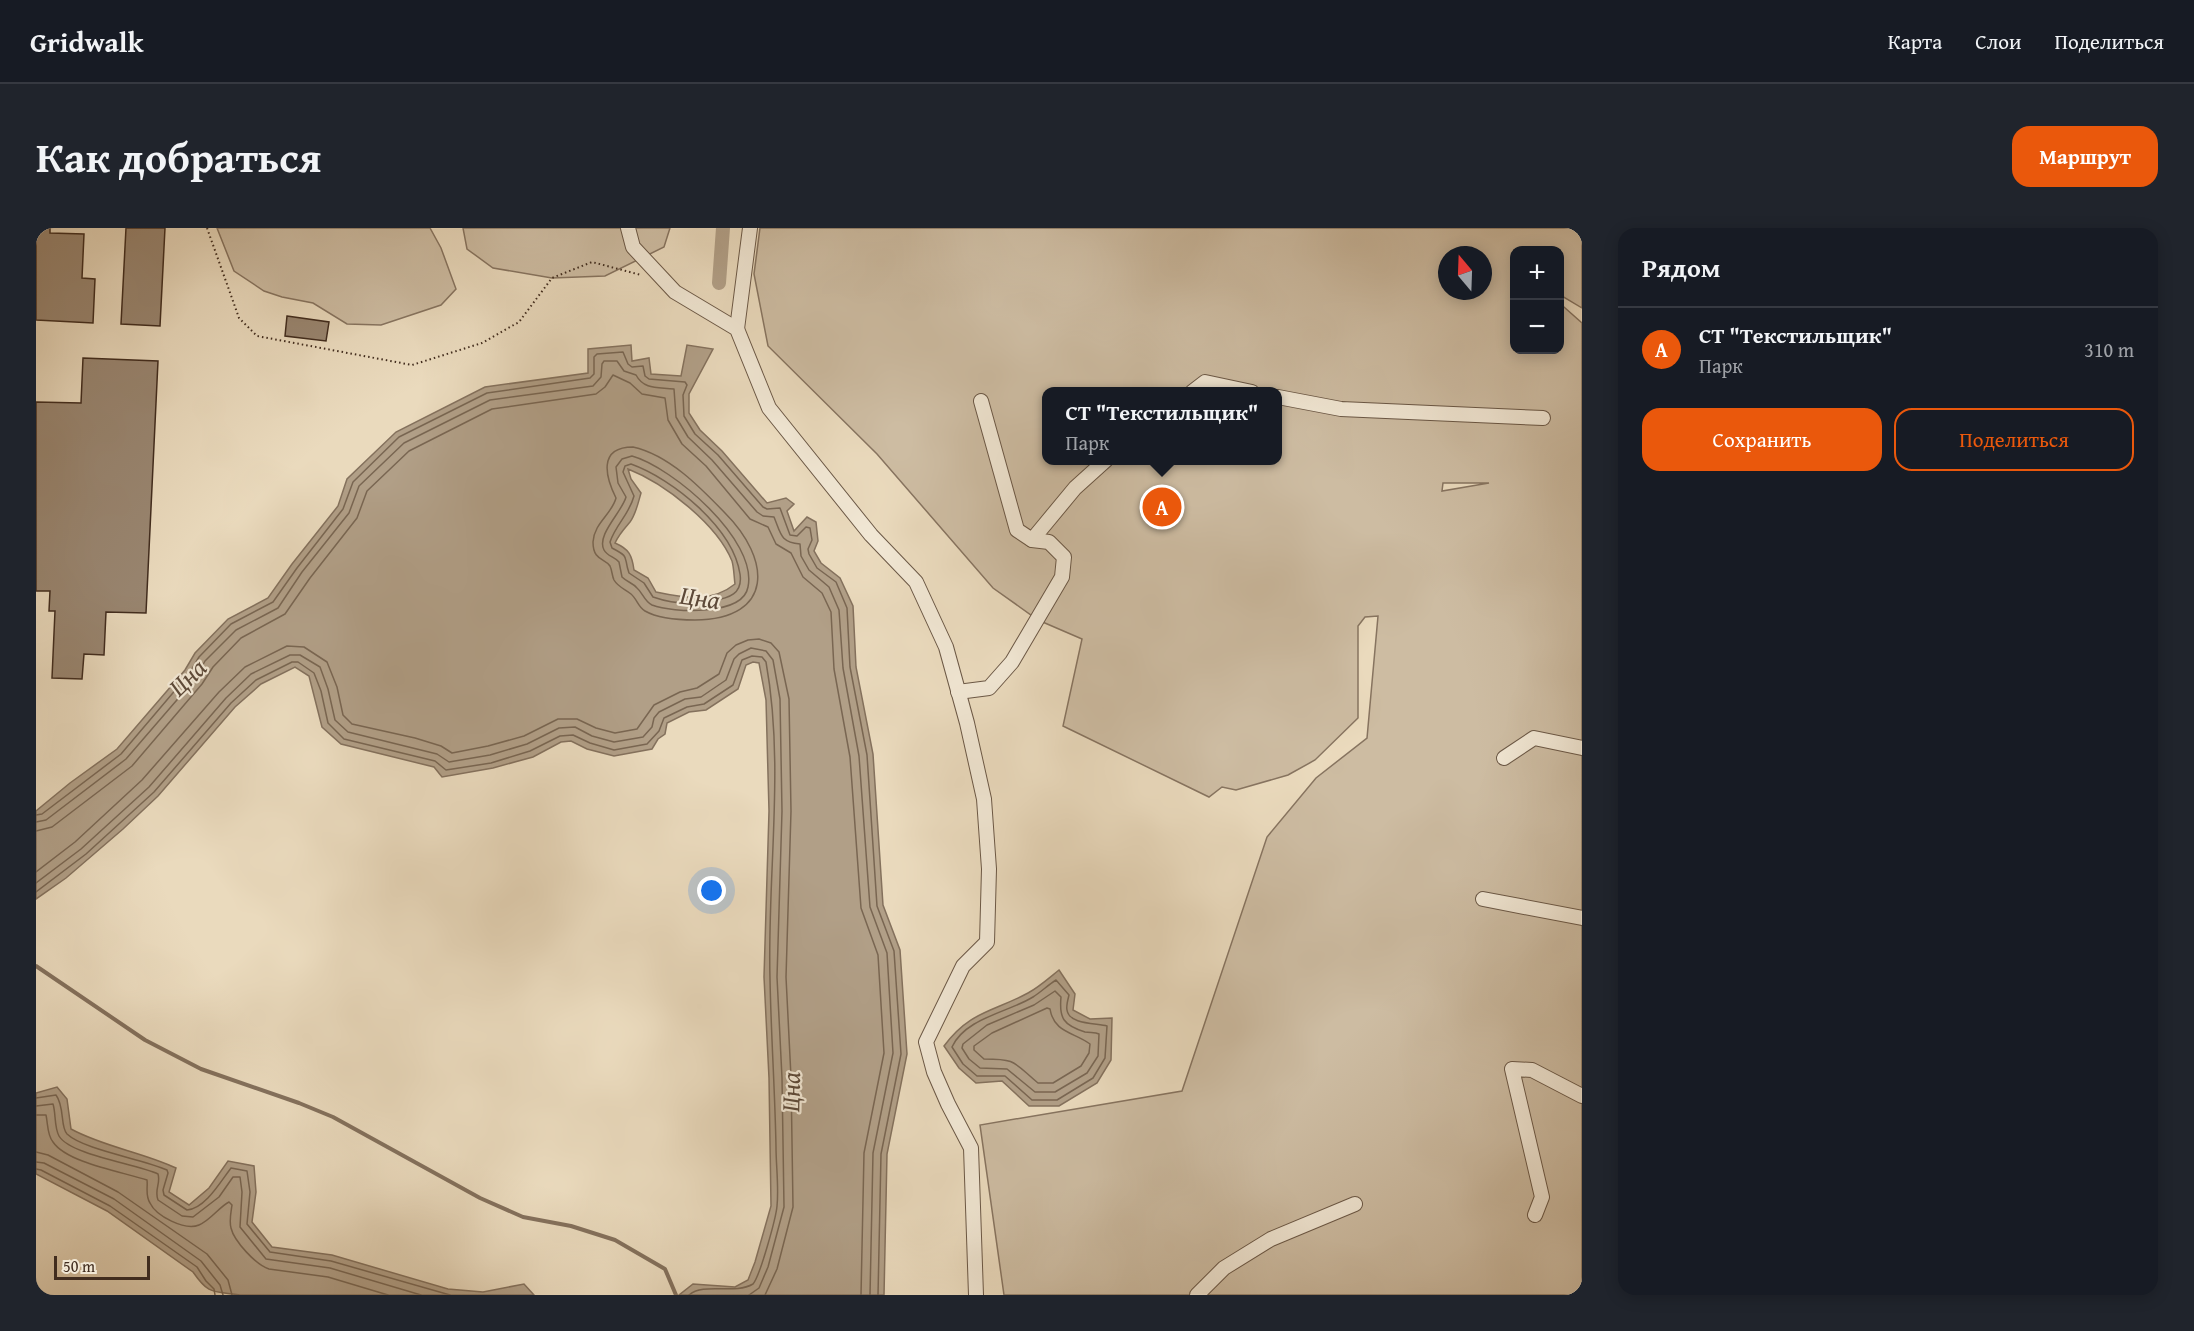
<!DOCTYPE html>
<html lang="ru">
<head>
<meta charset="utf-8">
<style>
  :root { --surface:#171b24; --page:#20242c; --text:#f1f3f6; --muted:#9ea1a6; --line:#363941; --accent:#ea580c }
  body { margin:0; font-family:"Gentium Book Plus",serif; background:var(--page); color:var(--text) }
  .controls { position:absolute; right:18px; top:18px; display:grid; overflow:hidden; border-radius:12px; box-shadow:0 3px 15px #0003 }
  .controls button { width:54px; height:54px; display:grid; place-items:center; padding:0; border:0; border-bottom:2px solid var(--line); background:var(--surface); color:var(--text); font:30px sans-serif }
  .compass { position:absolute; left:1402px; top:18px; width:54px; height:54px; border-radius:50%; background:var(--surface); box-shadow:0 3px 15px #0003; rotate:341deg }
  .scale { position:absolute; left:18px; bottom:15px; width:96px; box-sizing:border-box; padding-left:6px; border:3px solid #412c1e; border-top:0; font-size:16px; line-height:21px; white-space:nowrap; color:#412c1e; -webkit-text-stroke:4px #f1e7d4; paint-order:stroke }
  .you { position:absolute; left:676px; top:663px; width:21px; height:21px; margin:-15px; border:4px solid #fff; border-radius:50%; background:#1a73e8; box-shadow:0 0 0 9px #1a73e833 }
  .badge { display:grid; place-items:center; width:39px; height:39px; border-radius:50%; background:var(--accent); color:#fff; font-size:20px; font-weight:700 }
  .pin { position:absolute; translate:-50% -50%; border:3px solid #fff; box-shadow:0 2px 6px #0006 }
  .popup { position:absolute; left:1006px; top:159px; width:240px; height:78px; box-sizing:border-box; display:grid; place-content:center; border-radius:12px; background:var(--surface); filter:drop-shadow(0 2px 4px #0005); font-size:20px; white-space:nowrap; color:var(--muted) }
  .popup b { font-size:22px; color:var(--text) }
  .popup::after { content:''; position:absolute; left:50%; top:100%; margin-left:-12px; border:12px solid transparent; border-top-color:var(--surface) }
  .list { margin:0; padding:0; list-style:none }
  h2 { display:flex; justify-content:space-between; align-items:center; height:78px; margin:0; padding:0 24px; font-size:26px }
  h2 small { font-size:20px; font-weight:400; color:var(--muted) }
  .list li { display:grid; grid-template-columns:39px 1fr auto; gap:18px; align-items:center; box-sizing:border-box; height:84px; padding:0 24px; border-top:2px solid var(--line) }
  .list b { display:block; font-size:22px; white-space:nowrap }
  .list p { margin:0; font-size:20px; white-space:nowrap; color:var(--muted) }
  .list em { font-size:20px; font-style:normal; color:var(--muted) }
  .actions { display:flex; gap:12px; padding:18px 24px }
  .actions a { flex:1; padding:14px 0; border:2px solid var(--accent); border-radius:18px; text-align:center; font-size:21px; color:var(--accent) }
  .actions .main { background:var(--accent); color:#fff }
  .map { position:relative; flex:none; width:1546px; height:1067px; overflow:hidden; border-radius:18px }
  header { display:flex; align-items:center; gap:36px; box-sizing:border-box; height:84px; padding:0 30px; background:var(--surface); border-bottom:2px solid var(--line) }
  header strong { font-size:28px }
  nav { display:flex; gap:33px; margin-inline-start:auto; font-size:21px }
  .intro { display:flex; align-items:center; justify-content:space-between; box-sizing:border-box; height:144px; padding:0 36px }
  h1 { margin:0; font-size:42px }
  .button { padding:15px 27px; border-radius:18px; background:var(--accent); color:#fff; font-size:21px; font-weight:700 }
  main { display:flex; gap:36px; padding:0 36px }
  aside { flex:1; background:var(--surface); border-radius:18px; box-shadow:0 3px 15px #0003 }
  .map>svg:first-child { display:block }
  .green { fill:#cdbca2; stroke:#877460; stroke-width:1.5; fill-rule:evenodd }
  .water { fill:#b19f87; stroke:#84715d; stroke-width:1.5; fill-rule:evenodd }
  .lines { fill:none; stroke-linecap:round; stroke-linejoin:round }
  .shore { stroke:#796652; stroke-width:1.5 }
  .stream { stroke:#84715d; stroke-width:4 }
  .canal { stroke:#b19f87; stroke-width:14 }
  .building { fill:#998671; stroke:#412c1e; stroke-width:1.5 }
  .minor-casing { stroke:#6b5846; stroke-width:16 }
  .path { stroke:#412c1e; stroke-width:2; stroke-dasharray:1.5 3; stroke-linecap:butt }
  .minor { stroke:#f1e7d4; stroke-width:14 }
  .labels { text-anchor:middle; dominant-baseline:central; stroke-width:4.5; stroke-linejoin:round; paint-order:stroke }
  .water-label { font-size:26px; font-style:italic; fill:#5d4938; stroke:#f1e7d4 }
</style>
</head>
<body>
<header>
<strong>Gridwalk</strong>
<nav><a>Карта</a><a>Слои</a><a>Поделиться</a></nav>
</header>
<div class="intro"><h1>Как добраться</h1><a class="button">Маршрут</a></div>
<main>
<div class="map">
<svg width="1546" height="1067" viewBox="0 0 1546 1067">
  <rect width="100%" height="100%" fill="#eadabd"/>
  <filter id="stains"><feTurbulence type="fractalNoise" baseFrequency=".00333" numOctaves="4"/><feColorMatrix values="0 0 0 0 .2 0 0 0 0 .09 0 0 0 0 .02 0 0 0 .5 -.17"/></filter>
  <radialGradient id="worn" r=".72"><stop offset=".6" stop-color="#630" stop-opacity="0"/><stop offset="1" stop-color="#630" stop-opacity=".3"/></radialGradient>
  <!-- green -->
  <g class="green">
    <path d="M181,0h213l11,20 15,41 -15,16 -60,20 -34,-1 -34,-21 -31,-6 -18,-6 -30,-20z"/>
    <path d="M427,0h207l-6,19 -59,29 -53,2 -59,-10 -26,-19z"/>
    <path d="M724,0h822v80l-20,-12 -1,12 3,-1 18,16v972h-578l-24,-170 202,-34 85,-254 49,-59 51,-40 11,-122 -13,1 -7,9v92l-43,42 -27,15 -52,15 -14,-3 -13,10 -146,-71 19,-87 -44,-19 -45,-32 -116,-134 -109,-108 -14,-72zM1478,22h46v100h-46zM1411,27h36v36h-36zM1010,164h232v68h-232zM1407,255h46l-47,8z"/>
  </g>
  <!-- water -->
  <g class="water">
    <path d="M595,117l1,16 17,-3 2,16 30,2 6,-31 26,4 -24,45v19l11,17 22,21 45,52 19,-5 8,6 -7,7 7,20 13,-14 9,5 2,19 -4,10 7,12 19,15 13,28 3,61 17,87 10,151 17,45 7,104 -20,100 -3,141h-205l14,-11 42,3 13,-7 7,-18 16,-56 -2,-128 -5,-101 5,-166 -3,-111 -7,-37 -6,-1 -7,3 -8,24 -32,21 -17,2 -22,11 -2,11 -7,5 -6,10 -38,7 -27,-7 -16,-8 -10,1 -28,15 -40,11 -51,9 -8,-10 -93,-23 -19,-17 -13,-51 -14,-9 -34,17 -26,23 -77,89 -35,33 -57,49 -30,21v-88l34,-28 47,-34 68,-79 10,-17 33,-34 40,-21 24,-34 46,-58 9,-27 49,-47 89,-45 103,-14v-24zM592,241c36,14 89,55 104,92 2,7 2,16 3,23 -23,19 -51,14 -79,8l-8,-14 -14,-8c-2,-15 -5,-21 -19,-27 4,-9 9,-14 15,-21 6,-8 8,-19 11,-29l-10,-14z"/>
    <path d="M1023,742l16,24 -2,16 17,9 22,-1 -1,42 -14,23 -38,23h-30l-27,-25 -26,2 -17,-15 -15,-22c26,-35 49,-34 84,-53 11,-6 21,-15 31,-23z"/>
    <path d="M21,859l10,12 4,30c33,18 71,23 105,39l-7,24 20,13 20,-17 19,-27 26,5 2,26 -4,30 20,25 60,8 116,34 35,3 41,-8 10,11h-294c-28,-4 -31,0 -47,-23l-86,-61 -71,-37v-81z"/>
  </g>
  <g class="lines">
    <!-- shore -->
    <g class="shore">
      <path d="M597,219c36,8 67,40 92,66 46,46 50,106 -30,107 -16,0 -36,-1 -50,-9 -7,-4 -8,-12 -14,-17 -6,-5 -13,-7 -17,-14 -2,-4 -2,-10 -4,-14 -5,-8 -17,-5 -17,-24 1,-19 19,-28 23,-44 -10,-20 -19,-51 17,-51z"/>
      <path d="M596,228c40,11 126,84 116,131 -5,29 -75,26 -96,18 -8,-4 -9,-12 -15,-17 -4,-5 -10,-6 -15,-11l-3,-15c-4,-5 -12,-6 -15,-12 -8,-15 18,-38 22,-53l-8,-14 -2,-16 6,-8z"/>
      <path d="M595,236c42,15 102,64 109,110 3,20 -11,24 -28,27 -20,4 -39,3 -59,-4l-9,-14 -15,-10c-6,-17 2,-15 -17,-25l-2,-6c6,-18 19,-27 24,-46l-11,-24 2,-6z"/>
      <path d="M0,587l6,-1 79,-60 68,-80 10,-17 32,-33 42,-22 24,-34 46,-59 10,-27 46,-45 88,-44 103,-15 4,-4v-17l3,-3 26,-2 5,12 4,3 11,-1 2,10 4,3 36,3 2,3 -4,10 1,21 11,18 23,21 45,52 4,2 13,-1 10,27 7,1 9,-9 4,1 2,12 -4,9 1,5 8,14 19,14 11,26 3,59 17,88 10,151 17,45 7,103 -20,100 -3,141"/>
      <path d="M0,594l10,-2 80,-61 69,-80 10,-18 31,-31 42,-22 24,-36 47,-59 10,-27 45,-43 86,-43 103,-14 8,-9 1,-13 2,-3h13l7,10 12,4c8,15 22,12 38,14l2,28 12,20 24,23 45,52 6,4 11,1c7,17 6,25 26,27l1,12 8,14 20,17 10,23 4,58 16,88 11,151 17,46 6,100 -20,100 -3,142"/>
      <path d="M0,603l16,-4 80,-61 70,-82 11,-17 28,-29 44,-24 25,-36 47,-60 10,-27 42,-40 83,-42 104,-15 9,-7 8,-12 17,8 12,11 23,4 3,22 14,24 24,22 44,53 18,8 8,17 15,9 12,24 19,16 9,19 3,57 16,88 11,151 17,47 6,98 -20,100 -3,142"/>
      <path d="M0,644l39,-30 67,-62 77,-88 26,-25 42,-21 17,1 23,15 10,25 6,28 9,9 63,14 26,8 11,7 36,-7 36,-10 34,-17h19l19,9 19,5 22,-4 17,-24 26,-13 17,-4 22,-14 8,-21 9,-8 12,-5 11,-1 12,4 8,9 10,47 2,112 -5,166 5,100 2,130 -16,62 -12,26"/>
      <path d="M0,655l45,-34 68,-62 77,-89 25,-24 39,-19h10l20,12 8,22 7,31 13,12 89,22 12,8 41,-7 37,-11 32,-16 16,-1 17,9 22,6 29,-5 9,-10 2,-9 5,-6 26,-13 16,-2 25,-17 8,-21 5,-5 12,-6 15,3 7,9 7,39 2,112 -5,166 5,101 2,129 -16,60 -9,21 -10,7"/>
      <path d="M0,664l50,-38 68,-62 77,-89 25,-23 36,-18h6l16,11 7,18 7,32 16,16 91,22 11,9 45,-7 39,-12 30,-15 13,-1 17,8 24,7 33,-6 12,-13 5,-13 23,-11 17,-3 29,-19 9,-25 10,-4 10,1 4,5c19,105 1,212 4,317 1,56 5,112 6,168 0,19 3,40 1,59 -1,12 -17,70 -24,78 -19,11 -49,-2 -64,11"/>
      <path d="M1020,752l13,15c-1,4 -3,11 -2,15 2,15 31,13 40,16l-2,32 -12,20 -36,22h-25l-27,-24h-28l-14,-12 -11,-17c13,-29 57,-35 81,-50 8,-5 15,-12 23,-17z"/>
      <path d="M1019,763l6,6c-2,21 2,28 24,35 6,1 10,0 14,2l-1,22 -11,17 -32,19h-20l-28,-23 -27,-1 -11,-9 -7,-11 1,-4 24,-19 47,-20z"/>
      <path d="M1011,780l3,1c4,24 24,23 40,35l-1,9 -8,13 -28,17h-15c-25,-21 -21,-24 -54,-24l-10,-9v-4l18,-13z"/>
      <path d="M0,870l20,-3c9,12 4,32 11,39 17,16 76,25 100,36l1,3 -5,17 1,5 23,15c18,-1 34,-29 44,-42l16,3 3,21 -3,32 23,28 61,9 119,34"/>
      <path d="M0,878l17,-2c3,9 1,23 6,32 11,19 78,28 99,38 3,9 -4,16 0,26l24,16 11,1 26,-20 14,-20h7l2,15 -2,35 26,32 64,9 91,27"/>
      <path d="M0,887h10c2,9 1,20 7,27 14,21 70,30 94,38 1,7 -2,15 3,23 6,13 35,28 49,22 12,-5 20,-18 30,-23l3,3c-1,7 -3,16 -1,23 3,13 25,37 38,41l59,8 60,18"/>
      <path d="M0,924l12,3 70,37 89,62 21,26 4,15"/>
      <path d="M0,934l8,1 70,36 87,62 19,24 3,10"/>
      <path d="M0,941l5,1 69,36 87,61 9,14 8,8 1,6"/>
    </g>
    <!-- stream -->
    <path class="stream" d="M0,738l109,74 56,29 98,34 34,14 147,81 43,19 48,9 44,14 50,29 11,26"/>
    <!-- canal -->
    <path class="canal" d="M683,55l4,-55"/>
  </g>
  <!-- building -->
  <g class="building">
    <path d="M0,0h14v5l34,1 -2,44 13,1 -2,44 -57,-3z"/>
    <path d="M90,0h39l-5,98 -39,-2z"/>
    <path d="M251,88l42,6 -3,19 -41,-5z"/>
    <path d="M47,130l75,3 -12,252 -40,-1 -2,43 -20,-1 -2,25 -30,-1 3,-67h-6l1,-20h-14v-189l45,1z"/>
  </g>
  <g class="lines">
    <defs>
      <g id="minor">
        <path d="M592,0l5,19 42,45 62,37 32,79 102,127 45,47 30,65 21,76 17,76 5,70 -2,73 -24,24 -37,76 8,30 14,32 23,44 5,147"/>
        <path d="M701,101l13,-101"/>
        <path d="M1156,164l13,-10 47,10"/>
        <path d="M1242,169l63,12 202,9"/>
        <path d="M945,173l36,129 15,10 43,-52 31,-28"/>
        <path d="M922,464l31,-4 23,-26 50,-85 2,-20 -15,-15 -17,-2"/>
        <path d="M1468,530l30,-20 48,10"/>
        <path d="M1447,671l99,19"/>
        <path d="M1499,987l7,-18 -30,-128 20,1 50,26"/>
        <path d="M1161,1067l27,-27 47,-29 84,-35"/>
      </g>
    </defs>
    <!-- minor casing -->
    <use href="#minor" class="minor-casing"/>
    <!-- path -->
    <path class="path" d="M171,0l32,90 18,18 155,29 70,-22 37,-21 33,-44 40,-16 49,13"/>
    <!-- minor -->
    <use href="#minor" class="minor"/>
  </g>
  <g class="labels">
    <!-- water labels -->
    <g class="water-label">
      <text transform="translate(664 369) rotate(8)">Цна</text>
      <text transform="translate(151 449) rotate(-44)">Цна</text>
      <text transform="translate(754 864) rotate(-89)">Цна</text>
    </g>
  </g>
  <rect width="100%" height="100%" filter="url(#stains)"/>
  <rect width="100%" height="100%" fill="url(#worn)"/>
</svg>
<div class="controls">
<button>+</button>
<button>−</button>
</div>
<svg class="compass" viewBox="-18 -18 36 36"><path d="M0-13l5 13h-10z" fill="#e53935"/><path d="M0 13l5-13h-10z" fill="#9ea1a6"/></svg>
<div class="scale">50 m</div>
<div class="you"></div>
<div class="pin badge" style="left:1126px;top:279px">A</div>
<div class="popup"><b>СТ &quot;Текстильщик&quot;</b>Парк</div>
</div>
<aside>
<h2>Рядом<small></small></h2>
<ul class="list">
<li><span class="badge">A</span><div><b>СТ &quot;Текстильщик&quot;</b><p>Парк</p></div><em>310 m</em></li>
</ul>
<div class="actions"><a class="main">Сохранить</a><a>Поделиться</a></div>
</aside>
</main>
</body>
</html>
